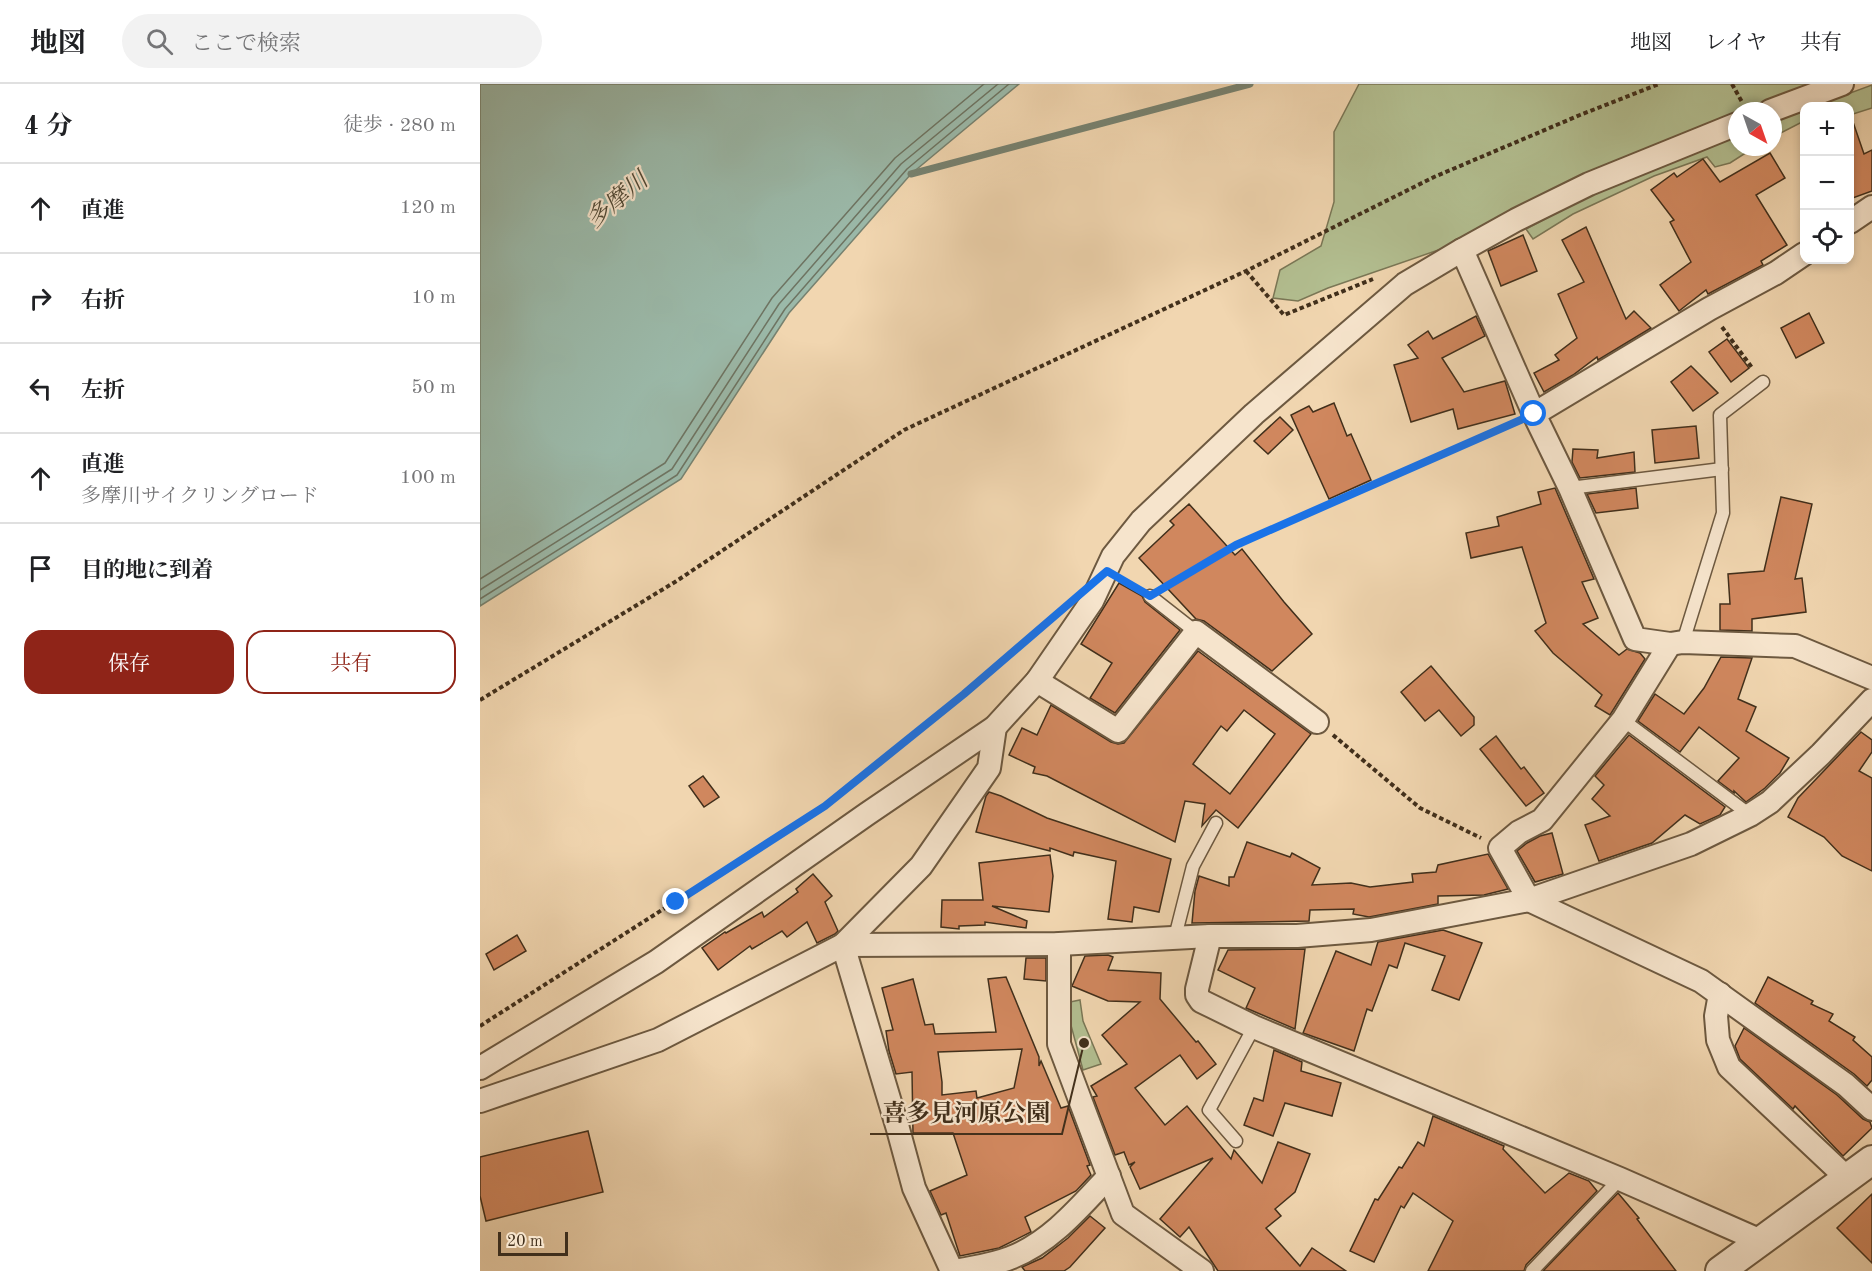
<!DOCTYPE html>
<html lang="ja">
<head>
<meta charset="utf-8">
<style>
  :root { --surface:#fff; --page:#f2f2f2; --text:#202124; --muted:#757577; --line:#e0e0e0; --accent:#8f2418 }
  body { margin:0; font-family:"Old Standard TT","Noto Serif JP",serif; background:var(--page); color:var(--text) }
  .controls { position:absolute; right:18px; top:18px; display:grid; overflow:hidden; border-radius:12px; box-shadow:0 3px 9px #0003 }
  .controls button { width:54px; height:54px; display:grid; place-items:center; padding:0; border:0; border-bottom:2px solid var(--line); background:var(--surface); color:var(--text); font:30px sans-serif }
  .compass { position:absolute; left:1248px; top:18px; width:54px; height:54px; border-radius:50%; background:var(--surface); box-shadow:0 3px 9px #0003; rotate:140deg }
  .scale { position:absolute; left:18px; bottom:15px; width:70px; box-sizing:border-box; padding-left:6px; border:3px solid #412f1b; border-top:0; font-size:16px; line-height:21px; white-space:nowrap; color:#412f1b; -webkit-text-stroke:4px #f6e4cc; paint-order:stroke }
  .stop { position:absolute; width:18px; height:18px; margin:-14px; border:4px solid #1a73e8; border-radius:50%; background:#fff }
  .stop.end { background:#1a73e8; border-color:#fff; box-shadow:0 2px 6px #0008 }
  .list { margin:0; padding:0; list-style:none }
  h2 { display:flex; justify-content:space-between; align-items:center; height:78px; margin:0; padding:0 24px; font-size:26px }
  h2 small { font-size:20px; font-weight:400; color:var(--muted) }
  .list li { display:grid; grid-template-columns:39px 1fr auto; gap:18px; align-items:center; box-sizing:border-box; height:90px; padding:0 24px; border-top:2px solid var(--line) }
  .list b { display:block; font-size:22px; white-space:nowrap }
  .list p { margin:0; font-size:20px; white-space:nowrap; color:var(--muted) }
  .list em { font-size:20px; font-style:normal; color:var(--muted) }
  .actions { display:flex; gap:12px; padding:18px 24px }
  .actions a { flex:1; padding:14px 0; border:2px solid var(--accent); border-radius:18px; text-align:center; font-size:21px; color:var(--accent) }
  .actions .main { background:var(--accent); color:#fff }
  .icon { flex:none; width:33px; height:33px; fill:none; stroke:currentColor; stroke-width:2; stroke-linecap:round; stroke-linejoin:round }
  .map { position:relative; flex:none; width:1392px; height:1187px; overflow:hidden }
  header { display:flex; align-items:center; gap:36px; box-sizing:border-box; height:84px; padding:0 30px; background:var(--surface); border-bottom:2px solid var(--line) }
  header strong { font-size:28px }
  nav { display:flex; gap:33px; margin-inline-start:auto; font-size:21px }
  .search { width:420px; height:54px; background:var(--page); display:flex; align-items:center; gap:15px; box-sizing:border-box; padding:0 21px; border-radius:33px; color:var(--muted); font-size:22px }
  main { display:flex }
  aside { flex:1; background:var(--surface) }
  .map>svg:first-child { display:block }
  .green { fill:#b3bf91; stroke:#7a7756; stroke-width:1.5 }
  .water { fill:#9bb9a9; stroke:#778270; stroke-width:1.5 }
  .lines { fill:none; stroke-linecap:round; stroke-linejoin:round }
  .shore { stroke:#6e7462; stroke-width:1.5 }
  .stream { stroke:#778270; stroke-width:7 }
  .building { fill:#d0875e; stroke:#412f1b; stroke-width:1.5; fill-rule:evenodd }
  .service-casing { stroke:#6d5940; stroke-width:15 }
  .minor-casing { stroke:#6d5940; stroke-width:26 }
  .tertiary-casing { stroke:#6d5940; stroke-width:32 }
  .path { stroke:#412f1b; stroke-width:4; stroke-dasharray:4.5 3; stroke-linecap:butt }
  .service { stroke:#f6e4cc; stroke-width:12 }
  .minor { stroke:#f6e4cc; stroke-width:22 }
  .tertiary { stroke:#f6e4cc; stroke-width:28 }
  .route { stroke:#1a73e8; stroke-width:8 }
  .labels { text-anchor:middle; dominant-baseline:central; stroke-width:4.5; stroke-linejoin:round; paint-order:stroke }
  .water-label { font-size:24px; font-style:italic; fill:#534b37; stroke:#f6e4cc }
  .leader { fill:none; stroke:#412f1b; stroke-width:2 }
  .callout-dot { fill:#412f1b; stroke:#f6e4cc; stroke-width:2 }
  .callout-label { font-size:24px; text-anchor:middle; font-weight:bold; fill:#412f1b; stroke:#f6e4cc; stroke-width:4.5; stroke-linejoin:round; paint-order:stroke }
</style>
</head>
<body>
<header>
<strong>地図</strong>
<div class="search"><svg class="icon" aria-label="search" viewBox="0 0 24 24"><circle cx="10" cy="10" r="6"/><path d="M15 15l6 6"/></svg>ここで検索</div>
<nav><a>地図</a><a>レイヤ</a><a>共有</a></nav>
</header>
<main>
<aside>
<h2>4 分<small>徒歩 · 280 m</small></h2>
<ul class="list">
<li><svg class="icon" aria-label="ahead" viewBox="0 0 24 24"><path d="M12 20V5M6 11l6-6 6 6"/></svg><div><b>直進</b></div><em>120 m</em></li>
<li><svg class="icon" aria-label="right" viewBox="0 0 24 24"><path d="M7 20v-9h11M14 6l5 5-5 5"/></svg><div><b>右折</b></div><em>10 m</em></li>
<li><svg class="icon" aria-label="left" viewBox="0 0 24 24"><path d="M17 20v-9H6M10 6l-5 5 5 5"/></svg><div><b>左折</b></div><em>50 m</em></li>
<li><svg class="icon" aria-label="ahead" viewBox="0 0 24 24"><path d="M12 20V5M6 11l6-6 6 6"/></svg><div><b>直進</b><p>多摩川サイクリングロード</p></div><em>100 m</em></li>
<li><svg class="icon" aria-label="arrive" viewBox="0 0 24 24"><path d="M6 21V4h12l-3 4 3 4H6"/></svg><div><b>目的地に到着</b></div></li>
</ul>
<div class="actions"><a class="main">保存</a><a>共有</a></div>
</aside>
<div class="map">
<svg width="1392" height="1187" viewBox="0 0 1392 1187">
  <rect width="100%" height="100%" fill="#f1d6b0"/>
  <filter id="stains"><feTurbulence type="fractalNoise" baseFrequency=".00333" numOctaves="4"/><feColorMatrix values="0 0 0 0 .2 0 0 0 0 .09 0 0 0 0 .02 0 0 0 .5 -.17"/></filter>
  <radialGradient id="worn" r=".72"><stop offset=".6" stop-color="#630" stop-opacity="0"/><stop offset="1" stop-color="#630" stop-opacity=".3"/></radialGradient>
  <!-- green -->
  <g class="green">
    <path d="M879,0h450l-66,27h-6v2l-287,133 -122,42 -30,13 -25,-3 7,-28 41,-24 13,-44v-70z"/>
    <path d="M1392,1v23l-22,7v-9h-35z"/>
    <path d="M1324,26v11l-31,16v-15z"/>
    <path d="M1257,52v11h18l-25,16 -15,4 -8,-10 -53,19 -81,38 -40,25 -7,-10 47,-25 81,-37z"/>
    <path d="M600,916l3,21 18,43 -18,6 -18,-67z"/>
  </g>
  <!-- water -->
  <path class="water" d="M0,0h539l-108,90 -122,139 -108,166 -201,127z"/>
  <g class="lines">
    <!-- shore -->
    <g class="shore">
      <path d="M0,495l185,-116 107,-165 123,-140 89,-74"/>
      <path d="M0,506l192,-121 107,-165 122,-140 97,-80"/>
      <path d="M0,515l197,-124 108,-166 122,-140 102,-85"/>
    </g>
    <!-- stream -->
    <path class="stream" d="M431,90l339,-90"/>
  </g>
  <!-- building -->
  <g class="building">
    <path d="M1370,38h3l11,32 8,-4v41l-22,8z"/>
    <path d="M1290,69l15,25 -29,17 31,50 -26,16 2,4 -55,29 -2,-4 -27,21 -19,-26 31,-23 -21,-40 4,-2 -23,-30 23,-17 3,4 26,-18 17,23z"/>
    <path d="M1106,143l40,92 8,-8 17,17 -53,32 -1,-3 -24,18 -29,17 -10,-19 25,-13 -4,-5 22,-17 -19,-44 26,-12 -22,-42z"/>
    <path d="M1043,151l14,36 -36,15 -13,-35z"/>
    <path d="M1329,229l15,30 -28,15 -15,-30z"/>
    <path d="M996,232l9,20 -43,22 22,34 41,-11 10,33 -57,15 -5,-20 -42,13 -17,-57 24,-7 -10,-13 20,-14 5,8z"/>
    <path d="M1247,255l22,29 -18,14 -22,-30z"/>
    <path d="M1211,282l27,27 -25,18 -22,-29z"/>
    <path d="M854,319l13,33 4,-2 20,46 -42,19 -38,-84 18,-9 4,6z"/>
    <path d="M800,333l13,13 -25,24 -14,-13z"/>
    <path d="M1216,342l3,32 -44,5 -3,-33z"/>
    <path d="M1093,365l25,1 -1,8 37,-6 1,20 -55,6 -8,-16z"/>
    <path d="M1075,404l39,91 -12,3 16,36 -15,6 36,31 8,-6 13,4 5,6 -35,56 -15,-9 7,-11 -49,-42 -18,-22 11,-8 -24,-76 -51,11 -5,-25 33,-7 -2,-9 44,-13 -3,-12z"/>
    <path d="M1156,404l2,20 -42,5 -9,-19z"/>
    <path d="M1301,413l31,7 -17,75 7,-1 4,34 -54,7v12l-32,-1v-26h10l-2,-30 36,-3z"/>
    <path d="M709,420l46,51 7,-6 42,53 28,32 -40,37 -68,-50 -8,-2 -57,-61 35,-33 -4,-4z"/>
    <path d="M639,499l23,13 3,6 35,28 -65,83 -25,-15 22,-35 -31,-19z"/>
    <path d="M718,567l113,83 -73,94 -22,-18 -14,16 3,-22 -20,-3 -10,41 -128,-66 -14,-3 2,-6 -26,-12 13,-27 15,7 14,-30 60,37 7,2 6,-1zM764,626l31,24 -45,60 -37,-30 28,-38 6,5z"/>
    <path d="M1241,573l31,1 -14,41 18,8 -10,24 43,27 -9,15 -15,15 -19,14 -12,-11v2l-16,-12 21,-23 -40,-31 -19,25 -42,-31 17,-27 29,20 20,-26z"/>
    <path d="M951,582l43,51v8l-13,11 -22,-26 -14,11 -24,-29z"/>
    <path d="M1381,648l11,8v12l-13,19 13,7v93l-30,-15 -18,-19 -36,-20 10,-19z"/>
    <path d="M1149,651l96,72 -5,8 -20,9 -15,-9 -33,28 -53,18 -14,-36 25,-9 -18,-17 12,-14 -9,-9z"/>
    <path d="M1016,652l25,33 3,-2 20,26 -18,13 -46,-57z"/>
    <path d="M223,692l16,21 -15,10 -15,-21z"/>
    <path d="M509,708l12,4 46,22 124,41 -12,53 -25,-5 -2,15 -24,-3 8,-58 -42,-9 -1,4 -23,-8v3l-74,-19 10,-36z"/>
    <path d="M1072,749l11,41 -28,8 -18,-31 10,-8 13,-7z"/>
    <path d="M767,758l43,15 2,-4 28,15 -8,17 39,-2 19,4 43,-5 -1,-8 24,-2 2,-7 50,-11 20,35 -24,6 -46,1v8l-69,13 -16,-3 1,-5 -44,1 -1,11 -117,2 3,-32 4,-15 30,10v-9h5z"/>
    <path d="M570,771l3,21 -4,36 -57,-6 35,15 -1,7 -41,-6v3l-26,1v3l-18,-2 1,-27h41l-4,-37z"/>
    <path d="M333,790l19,22 -7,6 13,29 -3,3 -18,9 -10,-21 -20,15 -5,-6 -30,18 -2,-3 -32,24 -16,-22 23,-16 1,1 36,-21 2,5 34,-25 -2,-3z"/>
    <path d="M963,846l39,13 -23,57 -27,-10 13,-34 -40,-13 -8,25 -8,-3 -17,46 -5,-2 -13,42 -51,-18 33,-82 35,14 7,-23z"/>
    <path d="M37,851l9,16 -32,19 -8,-16z"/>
    <path d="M825,865l-10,80 -49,-21 9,-20 -37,-18 10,-20z"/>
    <path d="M628,871l5,2 -5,13 53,3 -1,26 36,43 2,-1 18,23 -19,15 -17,-24 -45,33 30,37 22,-19 44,53 3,-9 28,33 16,-41 32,12 -15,38 -20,17 6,7 -15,12 34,38 12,-18 34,23h-128l-29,-44 -9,10 -20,-18 53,-61 -73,31 -10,-22 5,-5 -6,3 -5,-13 -9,3 -22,-58 4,-1 -6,-10 36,-22 -25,-29 38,-33 -32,-1 -36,-15 13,-30z"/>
    <path d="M546,874h20v23l-22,-2z"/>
    <path d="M526,893l33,80v9l2,-5 20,47 7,-2 22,59 -3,1 4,9 -15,16 -51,26 6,15 -32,16 -39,8 -14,-43 -5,2 -11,-24 37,-16 -14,-42h-40l-1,-61 -16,2 -7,-23 -3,-20 7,-1 -11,-42 31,-9 12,46 8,-1 2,10 61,-2 -8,-53zM542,965l-8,39 -37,10 -1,-7 -34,4v-13l-4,-30z"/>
    <path d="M1288,893l45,24 -2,3 22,10 -4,7 26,16 -2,3 19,17v23l-5,6 -13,-12 -99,-71z"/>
    <path d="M1264,944l93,67 26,24 7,3 2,6 -29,28 -48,-50 -2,3 -53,-50 -5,-13z"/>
    <path d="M794,966l28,12 -1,9 40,12 -9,33 -47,-13 -12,33 -29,-11 10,-27 9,3z"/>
    <path d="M953,1032l71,30 -1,3 42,44 24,-20 20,8 8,10 -71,74 -2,6h-96l25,-50 -40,-28 -9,15 -3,-2 -27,56 -24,-11 25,-52 3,1 21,-33 3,1 16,-26 6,4z"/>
    <path d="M108,1047l15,61 -117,29 -6,-25v-39z"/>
    <path d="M1138,1109l21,25 -2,1 39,52h-133z"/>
    <path d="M1392,1110v69l-35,-35z"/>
    <path d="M610,1132l15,12 -35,39 -6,4h-39l-3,-4 20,-9 26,-20z"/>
  </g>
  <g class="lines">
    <defs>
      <g id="service">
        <path d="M1090,404l152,-19"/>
        <path d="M670,512l46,36"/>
        <path d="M1203,558l40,-129 -3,-98 43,-33"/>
        <path d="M1143,636l127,95"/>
        <path d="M695,853l18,-71 23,-43"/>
        <path d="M756,1057l-27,-31 45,-83"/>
        <path d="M1052,1187l88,-92"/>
      </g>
      <g id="minor">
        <path d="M1290,27l72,-27"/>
        <path d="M1370,138l22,-15"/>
        <path d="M982,166l72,164 36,74 65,151 35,5 13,-2 112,4 77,32"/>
        <path d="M1054,330l175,-105 67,-36 28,-19"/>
        <path d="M1190,560l-47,76 -81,100 -23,12 -19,16 29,52 172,81 145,104 26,24"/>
        <path d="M557,597l81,50 78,-99 121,90"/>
        <path d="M730,852l-13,53v6l4,6 53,26 366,152 141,62"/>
        <path d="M579,860v100l64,170 79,57"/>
        <path d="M363,861l216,-1 151,-8h87l74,-6 158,-30 162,-56 59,-29 20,-13 51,-48 51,-54"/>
        <path d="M363,861l55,184 16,59 38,83"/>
        <path d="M1240,910l-4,22 2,24 11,27 118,111"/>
        <path d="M0,984l176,-106 211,-148 128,-87 42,-46 55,-80 21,-45 28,-35 113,-107 151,-130 57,-34 54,-30 73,-36 148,-60"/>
        <path d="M0,1017l178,-61 185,-95 78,-79 68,-98 6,-41"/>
        <path d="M476,1187c18,-4 36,-6 54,-13 40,-15 70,-51 99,-82"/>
      </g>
      <path id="tertiary" d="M1240,1187l152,-111"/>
    </defs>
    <!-- service casing -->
    <use href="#service" class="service-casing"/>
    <!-- minor casing -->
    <use href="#minor" class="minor-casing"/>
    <!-- tertiary casing -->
    <use href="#tertiary" class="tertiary-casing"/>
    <!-- path -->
    <g class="path">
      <path d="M1252,0l10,18"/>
      <path d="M766,187l38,44 89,-36"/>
      <path d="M1242,243l31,42"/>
      <path d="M685,503l71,-42 278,-122"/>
      <path d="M0,616l195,-118 229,-152 342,-159 188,-94 146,-62 79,-31"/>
      <path d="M853,651l87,73 61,30"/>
      <path d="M0,942l345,-220 139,-112 84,-72"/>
    </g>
    <!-- service -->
    <use href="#service" class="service"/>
    <!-- minor -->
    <use href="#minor" class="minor"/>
    <!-- tertiary -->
    <use href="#tertiary" class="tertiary"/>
  </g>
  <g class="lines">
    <!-- route -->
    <path class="route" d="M196,818l149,-96 139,-112 143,-123 43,25 86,-51 298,-131"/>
  </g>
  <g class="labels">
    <!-- water labels -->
    <g class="water-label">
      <text transform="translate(138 117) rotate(-40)">多摩川</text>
    </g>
  </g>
  <!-- callouts -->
  <path class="leader" d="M604 959L582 1050H390"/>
  <circle class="callout-dot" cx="604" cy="959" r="6"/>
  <g class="callout-label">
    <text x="486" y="1037">喜多見河原公園</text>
  </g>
  <rect width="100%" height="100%" filter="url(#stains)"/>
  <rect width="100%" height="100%" fill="url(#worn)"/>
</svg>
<div class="controls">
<button>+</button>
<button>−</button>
<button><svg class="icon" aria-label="locate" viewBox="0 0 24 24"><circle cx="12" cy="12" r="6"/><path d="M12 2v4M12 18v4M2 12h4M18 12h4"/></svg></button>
</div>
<svg class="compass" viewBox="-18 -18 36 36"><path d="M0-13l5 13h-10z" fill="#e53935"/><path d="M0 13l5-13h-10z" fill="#757577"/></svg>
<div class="scale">20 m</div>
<div class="stop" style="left:1054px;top:330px"></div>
<div class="stop end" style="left:196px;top:818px"></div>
</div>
</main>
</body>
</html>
